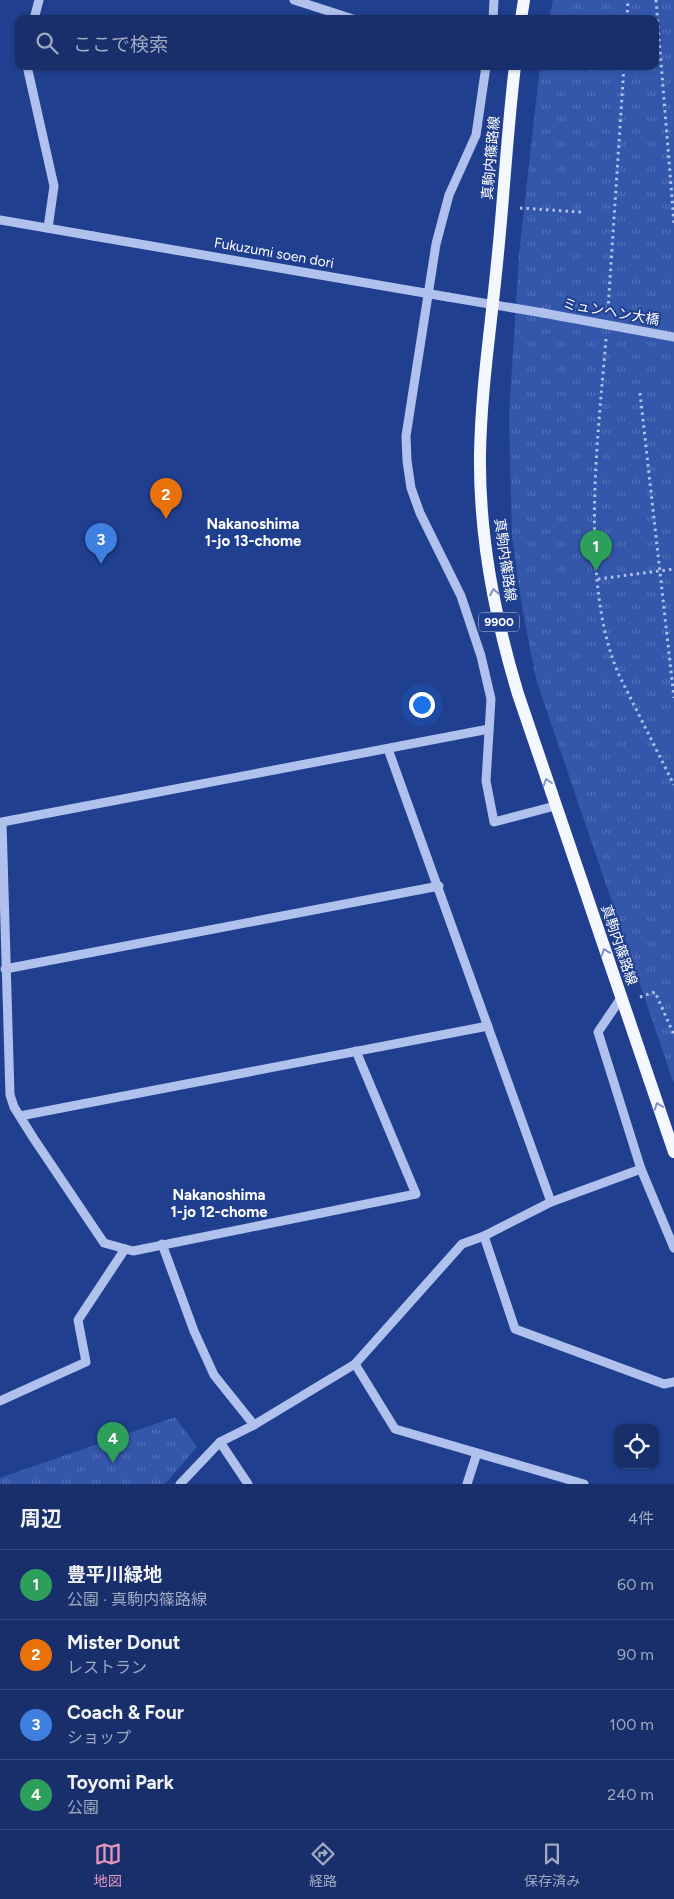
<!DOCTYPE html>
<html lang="ja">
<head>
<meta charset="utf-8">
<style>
  :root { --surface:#182f6b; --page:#213771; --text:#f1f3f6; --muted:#9fa9c1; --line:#364a7e; --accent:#e797bd }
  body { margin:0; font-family:Figtree,"Noto Sans JP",sans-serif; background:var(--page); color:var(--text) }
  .controls { position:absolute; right:15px; bottom:15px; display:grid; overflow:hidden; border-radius:10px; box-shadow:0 1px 4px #0004 }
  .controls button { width:45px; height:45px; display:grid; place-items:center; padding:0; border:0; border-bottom:1px solid var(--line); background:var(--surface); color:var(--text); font:25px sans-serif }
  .you { position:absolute; left:421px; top:704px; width:18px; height:18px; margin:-12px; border:4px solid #fff; border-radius:50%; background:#1a73e8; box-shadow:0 0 0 8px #1a73e833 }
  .badge { display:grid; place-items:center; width:32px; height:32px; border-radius:50%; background:var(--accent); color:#fff; font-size:16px; font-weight:700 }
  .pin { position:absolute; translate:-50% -41px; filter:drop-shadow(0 1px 2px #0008) }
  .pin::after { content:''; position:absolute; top:26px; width:18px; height:15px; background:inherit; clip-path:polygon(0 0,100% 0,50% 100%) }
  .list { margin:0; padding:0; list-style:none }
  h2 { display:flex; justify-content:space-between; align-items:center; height:65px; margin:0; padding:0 20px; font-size:21px }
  h2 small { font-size:16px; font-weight:400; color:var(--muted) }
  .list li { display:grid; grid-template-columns:32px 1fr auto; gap:15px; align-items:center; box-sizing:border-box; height:70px; padding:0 20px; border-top:1px solid var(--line) }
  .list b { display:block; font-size:19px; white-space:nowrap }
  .list p { margin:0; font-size:16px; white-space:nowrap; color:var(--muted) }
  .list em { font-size:16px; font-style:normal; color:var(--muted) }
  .icon { flex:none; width:28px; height:28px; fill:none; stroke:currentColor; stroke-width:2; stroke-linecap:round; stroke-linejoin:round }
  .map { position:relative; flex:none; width:674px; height:1484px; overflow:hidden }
  .search { position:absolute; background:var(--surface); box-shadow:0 1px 4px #0004; left:15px; right:15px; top:15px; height:55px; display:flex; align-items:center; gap:12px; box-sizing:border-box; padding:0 18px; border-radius:10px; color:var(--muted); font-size:19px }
  .sheet { height:345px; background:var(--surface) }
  nav { display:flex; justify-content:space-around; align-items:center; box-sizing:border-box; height:70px; border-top:1px solid var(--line); background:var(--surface); font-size:14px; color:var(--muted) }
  nav a { display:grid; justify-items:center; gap:2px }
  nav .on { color:var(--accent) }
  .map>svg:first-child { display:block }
  .park { fill:url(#park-tufts) }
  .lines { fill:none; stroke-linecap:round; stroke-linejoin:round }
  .path { stroke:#afc1ec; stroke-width:3; stroke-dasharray:2.5 4; stroke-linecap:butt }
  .minor { stroke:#afc1ec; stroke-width:9 }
  .major { stroke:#f5f7ff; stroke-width:12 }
  .minor-bridge { stroke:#afc1ec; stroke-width:9 }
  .oneway { stroke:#8092c1 }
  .labels { text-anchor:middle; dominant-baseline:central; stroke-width:4; stroke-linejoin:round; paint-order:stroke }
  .shield { fill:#203f8f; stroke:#bcc5dd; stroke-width:1 }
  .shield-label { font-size:12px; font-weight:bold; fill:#fff }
  .street-label { font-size:14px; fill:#fff; stroke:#203f8f }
  .neighbourhood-label { font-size:15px; font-weight:bold; fill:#fff; stroke:#203f8f }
</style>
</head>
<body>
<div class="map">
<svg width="674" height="1484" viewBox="0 0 674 1484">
  <defs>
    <pattern id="park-tufts" width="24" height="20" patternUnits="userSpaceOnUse" patternTransform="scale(1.25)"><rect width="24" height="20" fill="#3457ac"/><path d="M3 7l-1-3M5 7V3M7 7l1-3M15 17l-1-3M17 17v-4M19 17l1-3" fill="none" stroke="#5270b8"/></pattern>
  </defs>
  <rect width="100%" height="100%" fill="#203f8f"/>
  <!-- park -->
  <g class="park">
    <path d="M553,0h121v1084l-138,-405 -14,-72 -10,-71 -3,-119 10,-163 21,-188h115v-47h-106z"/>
    <path d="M175,1417l22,30 -32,37h-165v-6z"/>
  </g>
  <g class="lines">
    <!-- path -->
    <g class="path">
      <path d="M656,0l18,223"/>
      <path d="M627,19l1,-19"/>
      <path d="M520,208l61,4"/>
      <path d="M608,310l16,-244"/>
      <path d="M606,339c-8,98 -27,245 13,336l55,110"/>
      <path d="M640,393l34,305"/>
      <path d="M598,579l76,-10"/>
      <path d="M640,997l15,-5 19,43"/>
    </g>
    <!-- minor -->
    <g class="minor">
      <path d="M294,0l59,19"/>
      <path d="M34,19l5,-19"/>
      <path d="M493,19l1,-19"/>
      <path d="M27,66l27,120 -6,42"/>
      <path d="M486,66l-10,69 -27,60 -13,49 -30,192 1,25 4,27 9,25 41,83 20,60 10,43 -5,82 8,41 61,-16"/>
      <path d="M0,220l93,16"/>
      <path d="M448,297l95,16"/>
      <path d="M388,749l163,453"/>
      <path d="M5,969l434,-83"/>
      <path d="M621,998l-23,34 43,137 33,79"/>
      <path d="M356,1051l60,143 -283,57 -29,-8 -70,-104 -20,-32 -4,-12 -8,-273 487,-93"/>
      <path d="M20,1116l468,-90"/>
      <path d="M484,1236l31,93 149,55 10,-2"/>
      <path d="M162,1244l32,87 20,44 40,50"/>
      <path d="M355,1364l40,65 189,55"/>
      <path d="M0,1401l86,-39 -8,-42 47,-71"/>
      <path d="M220,1442l28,42"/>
      <path d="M180,1484l40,-42 34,-17 101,-61 107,-120 22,-8 67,-34 90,-33"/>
      <path d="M467,1484l10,-31"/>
    </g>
    <!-- major -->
    <g class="major">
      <path d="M521,19l3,-19"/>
      <path d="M515,66c-8,66 -11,131 -18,197 -6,64 -16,127 -17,192 -1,80 15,163 38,239l156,458"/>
    </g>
    <!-- minor-bridge -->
    <g class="minor-bridge">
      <path d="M93,236l355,61"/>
      <path d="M543,313l131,24"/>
    </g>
  </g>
  <!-- one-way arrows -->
  <defs><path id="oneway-chevron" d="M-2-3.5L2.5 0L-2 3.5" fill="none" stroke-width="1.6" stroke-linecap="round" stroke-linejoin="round" transform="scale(1.25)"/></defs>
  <g class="oneway">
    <use href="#oneway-chevron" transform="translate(494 592) rotate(-100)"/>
    <use href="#oneway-chevron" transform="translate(547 782) rotate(-108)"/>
    <use href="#oneway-chevron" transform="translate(605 952) rotate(-109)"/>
    <use href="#oneway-chevron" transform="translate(658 1106) rotate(-109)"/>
  </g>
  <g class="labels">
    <!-- shield labels -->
    <rect class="shield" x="479" y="612.5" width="40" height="19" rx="4"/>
    <g class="shield-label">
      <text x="499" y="622">9900</text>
    </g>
    <!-- street labels -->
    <g class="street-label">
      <text transform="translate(491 158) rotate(-85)">真駒内篠路線</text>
      <text transform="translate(274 253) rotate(10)">Fukuzumi soen dori</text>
      <text transform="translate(611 312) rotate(10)">ミュンヘン大橋</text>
      <text transform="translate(505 560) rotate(82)">真駒内篠路線</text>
      <text transform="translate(619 945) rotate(71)">真駒内篠路線</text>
    </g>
    <!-- neighbourhood labels -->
    <g class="neighbourhood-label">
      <text x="253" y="524">Nakanoshima<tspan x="253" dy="17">1-jo 13-chome</tspan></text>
      <text x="219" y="1195">Nakanoshima<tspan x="219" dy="17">1-jo 12-chome</tspan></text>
    </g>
  </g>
</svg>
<div class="controls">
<button><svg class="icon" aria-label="locate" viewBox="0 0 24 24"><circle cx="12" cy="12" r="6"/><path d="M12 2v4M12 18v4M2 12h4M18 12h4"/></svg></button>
</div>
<div class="you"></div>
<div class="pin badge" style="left:596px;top:571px;background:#2e9e5b">1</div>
<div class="pin badge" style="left:166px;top:519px;background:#e8710a">2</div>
<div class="pin badge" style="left:101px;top:564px;background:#3f7fe0">3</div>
<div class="pin badge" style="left:113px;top:1463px;background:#2e9e5b">4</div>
<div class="search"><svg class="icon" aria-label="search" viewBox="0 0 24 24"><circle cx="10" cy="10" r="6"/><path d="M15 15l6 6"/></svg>ここで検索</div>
</div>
<section class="sheet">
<h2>周辺<small>4件</small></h2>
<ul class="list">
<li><span class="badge" style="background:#2e9e5b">1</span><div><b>豊平川緑地</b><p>公園 · 真駒内篠路線</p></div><em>60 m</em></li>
<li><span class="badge" style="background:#e8710a">2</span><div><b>Mister Donut</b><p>レストラン</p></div><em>90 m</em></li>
<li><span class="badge" style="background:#3f7fe0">3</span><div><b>Coach &amp; Four</b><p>ショップ</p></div><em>100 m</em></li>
<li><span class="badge" style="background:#2e9e5b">4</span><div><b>Toyomi Park</b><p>公園</p></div><em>240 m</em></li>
</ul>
</section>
<nav>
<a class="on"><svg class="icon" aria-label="map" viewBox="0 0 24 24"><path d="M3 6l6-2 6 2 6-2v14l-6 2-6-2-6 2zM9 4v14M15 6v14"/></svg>地図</a>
<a><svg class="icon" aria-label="directions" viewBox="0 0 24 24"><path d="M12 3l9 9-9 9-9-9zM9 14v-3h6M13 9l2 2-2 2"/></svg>経路</a>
<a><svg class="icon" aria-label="saved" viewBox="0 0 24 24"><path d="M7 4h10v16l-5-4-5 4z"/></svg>保存済み</a>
</nav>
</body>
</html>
